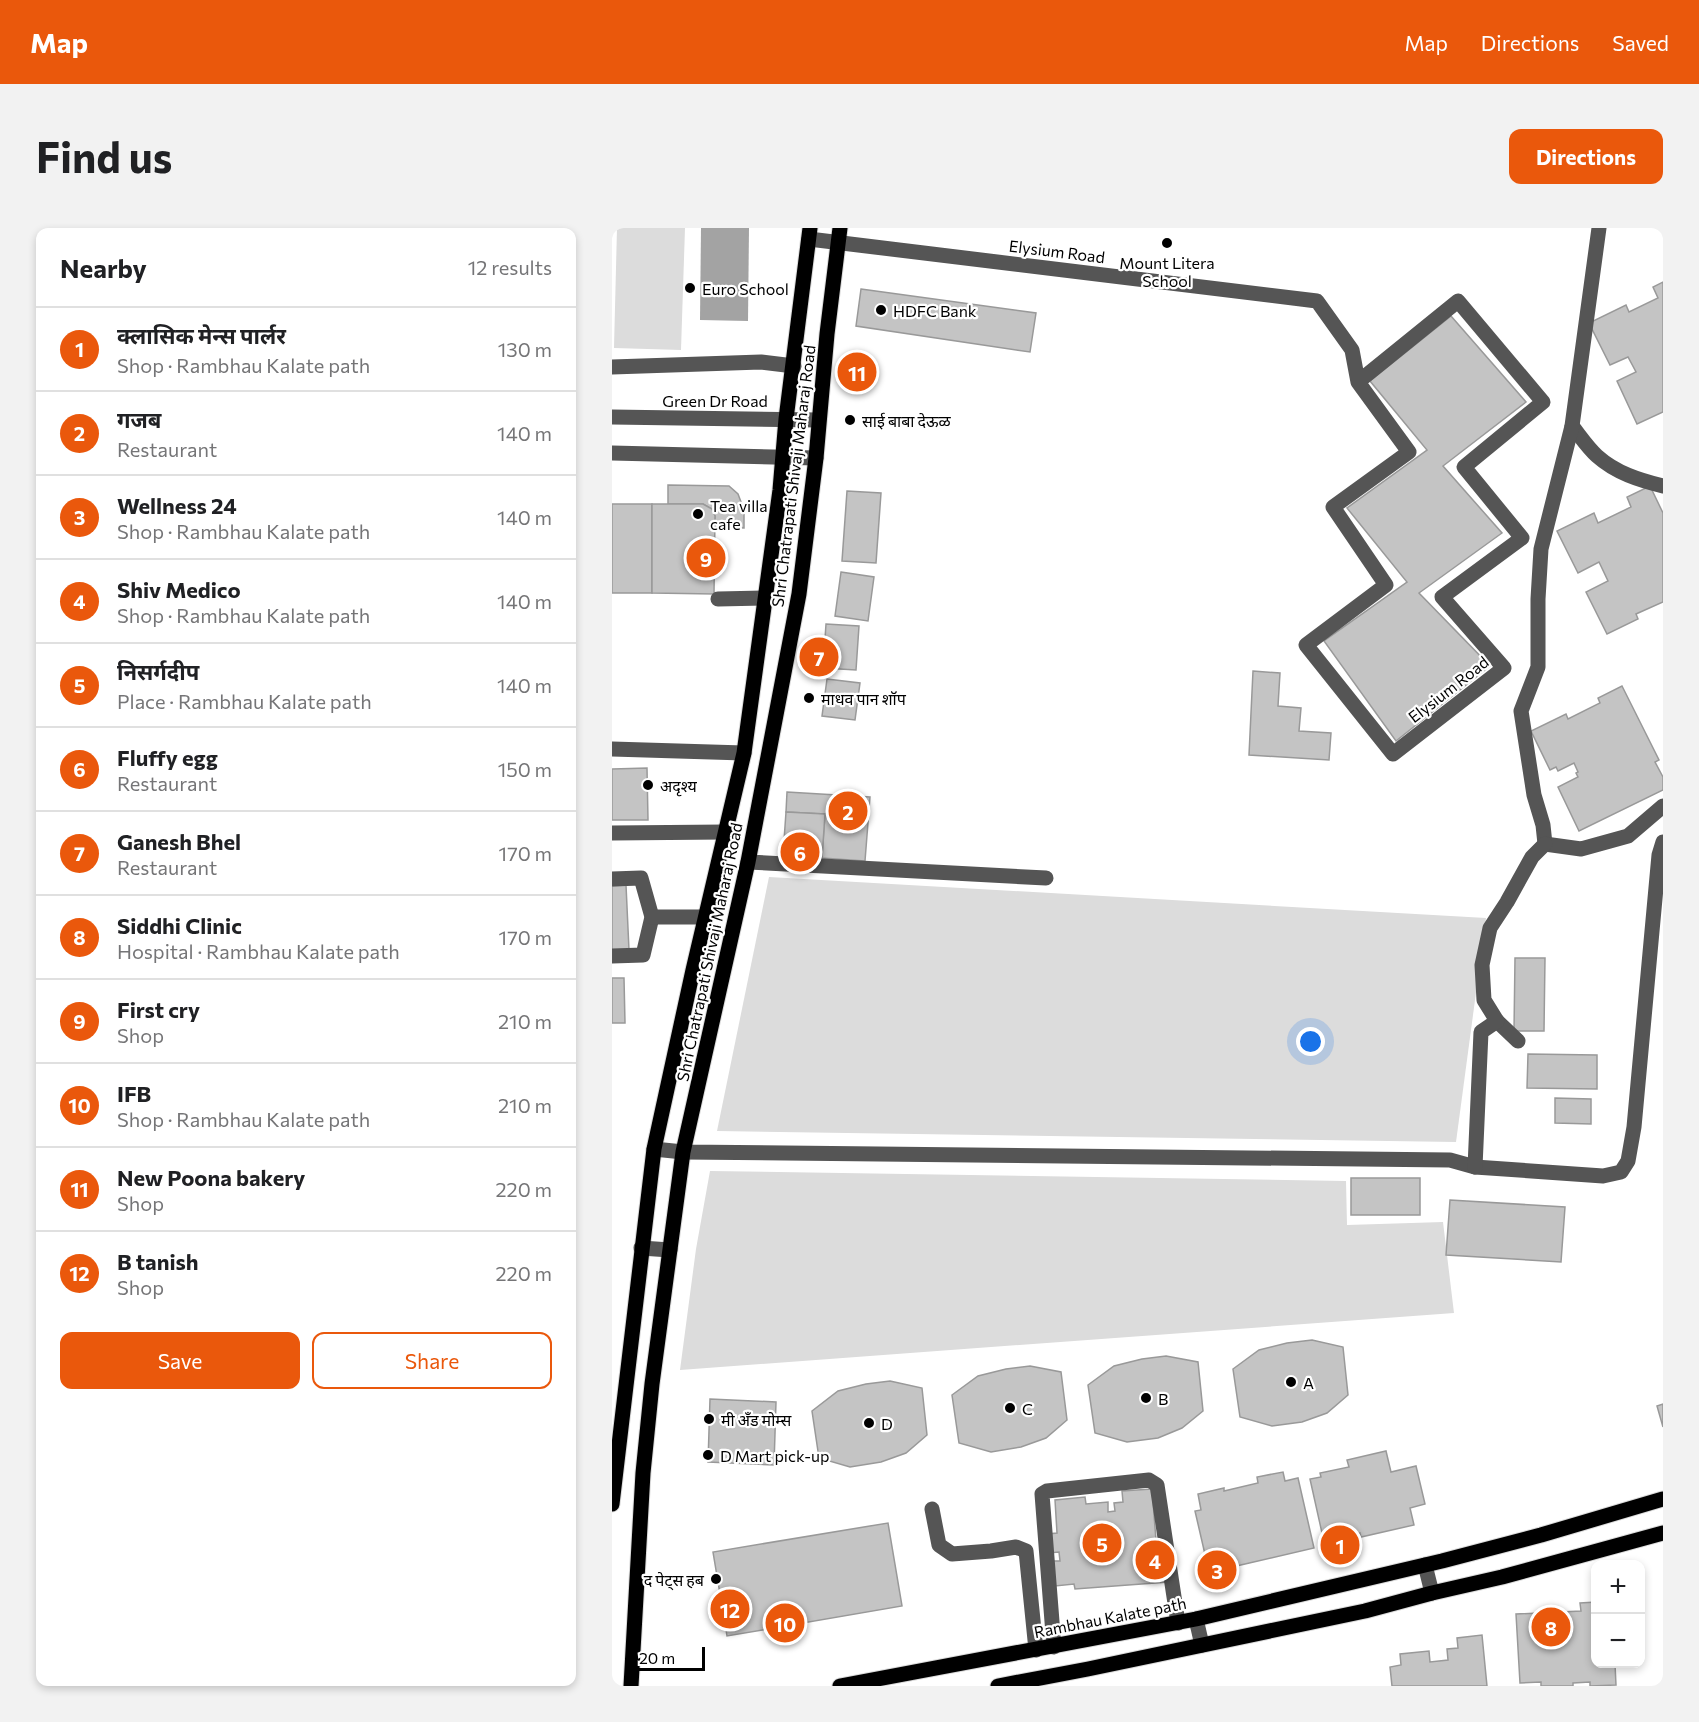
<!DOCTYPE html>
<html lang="en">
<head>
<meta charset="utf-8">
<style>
  :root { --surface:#fff; --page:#f2f2f2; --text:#202124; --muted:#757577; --line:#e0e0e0; --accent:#ea580c }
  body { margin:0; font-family:Commissioner,"Noto Sans Devanagari",sans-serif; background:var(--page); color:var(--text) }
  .controls { position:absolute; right:18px; bottom:18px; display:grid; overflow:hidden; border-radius:12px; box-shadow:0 3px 9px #0003 }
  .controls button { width:54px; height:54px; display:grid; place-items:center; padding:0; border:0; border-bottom:2px solid var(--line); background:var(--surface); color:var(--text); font:30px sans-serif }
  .scale { position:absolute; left:18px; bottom:15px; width:75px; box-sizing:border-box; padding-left:6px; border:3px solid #000; border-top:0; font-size:16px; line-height:21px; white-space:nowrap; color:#000; -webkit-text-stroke:4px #fff; paint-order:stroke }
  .you { position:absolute; left:699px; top:814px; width:21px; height:21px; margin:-15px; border:4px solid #fff; border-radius:50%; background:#1a73e8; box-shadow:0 0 0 9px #1a73e833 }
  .badge { display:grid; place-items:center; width:39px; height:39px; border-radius:50%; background:var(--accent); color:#fff; font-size:20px; font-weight:700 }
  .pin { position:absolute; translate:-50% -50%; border:3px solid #fff; box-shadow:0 2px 6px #0006 }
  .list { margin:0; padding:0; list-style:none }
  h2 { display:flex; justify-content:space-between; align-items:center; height:78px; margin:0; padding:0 24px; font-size:26px }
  h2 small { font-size:20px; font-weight:400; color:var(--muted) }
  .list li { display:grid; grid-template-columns:39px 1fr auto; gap:18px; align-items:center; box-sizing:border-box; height:84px; padding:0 24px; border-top:2px solid var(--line) }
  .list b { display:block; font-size:22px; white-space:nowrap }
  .list p { margin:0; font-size:20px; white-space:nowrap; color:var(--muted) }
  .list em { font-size:20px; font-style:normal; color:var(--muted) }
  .actions { display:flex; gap:12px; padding:18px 24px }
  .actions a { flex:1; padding:14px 0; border:2px solid var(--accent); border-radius:12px; text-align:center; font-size:21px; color:var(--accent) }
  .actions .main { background:var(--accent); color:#fff }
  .map { position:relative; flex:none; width:1051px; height:1458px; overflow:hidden; border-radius:12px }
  header { display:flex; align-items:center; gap:36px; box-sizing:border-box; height:84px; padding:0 30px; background:var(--accent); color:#fff }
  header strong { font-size:28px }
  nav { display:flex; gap:33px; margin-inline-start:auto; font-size:21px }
  .intro { display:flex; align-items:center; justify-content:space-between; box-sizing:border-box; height:144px; padding:0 36px }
  h1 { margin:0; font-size:42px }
  .button { padding:15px 27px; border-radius:12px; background:var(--accent); color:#fff; font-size:21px; font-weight:700 }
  main { display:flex; gap:36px; padding:0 36px }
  aside { flex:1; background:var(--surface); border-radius:12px; box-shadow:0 3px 9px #0003 }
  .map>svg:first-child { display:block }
  .green { fill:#dcdcdc }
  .water { fill:#a3a3a3 }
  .building { fill:#c4c4c4; stroke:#999; stroke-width:1.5 }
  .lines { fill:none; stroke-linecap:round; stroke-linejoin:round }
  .major-casing { stroke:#dbdbdb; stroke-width:17 }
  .minor { stroke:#555; stroke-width:15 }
  .major { stroke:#000; stroke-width:15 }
  .poi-dot { fill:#000; stroke:#fff; stroke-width:2 }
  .labels { text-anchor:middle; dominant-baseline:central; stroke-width:4.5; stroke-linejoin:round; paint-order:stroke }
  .street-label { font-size:16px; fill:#000; stroke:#fff }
  .poi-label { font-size:16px; fill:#000; stroke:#fff; text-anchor:start }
</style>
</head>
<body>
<header>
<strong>Map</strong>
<nav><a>Map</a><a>Directions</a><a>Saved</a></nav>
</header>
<div class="intro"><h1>Find us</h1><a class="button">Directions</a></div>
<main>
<aside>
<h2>Nearby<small>12 results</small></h2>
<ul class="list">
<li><span class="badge">1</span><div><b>क्लासिक मेन्स पार्लर</b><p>Shop · Rambhau Kalate path</p></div><em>130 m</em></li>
<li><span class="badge">2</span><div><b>गजब</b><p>Restaurant</p></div><em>140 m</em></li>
<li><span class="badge">3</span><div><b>Wellness 24</b><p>Shop · Rambhau Kalate path</p></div><em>140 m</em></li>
<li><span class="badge">4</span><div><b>Shiv Medico</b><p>Shop · Rambhau Kalate path</p></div><em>140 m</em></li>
<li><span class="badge">5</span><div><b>निसर्गदीप</b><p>Place · Rambhau Kalate path</p></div><em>140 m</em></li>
<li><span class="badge">6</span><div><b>Fluffy egg</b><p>Restaurant</p></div><em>150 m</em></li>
<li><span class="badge">7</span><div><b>Ganesh Bhel</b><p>Restaurant</p></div><em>170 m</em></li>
<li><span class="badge">8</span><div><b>Siddhi Clinic</b><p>Hospital · Rambhau Kalate path</p></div><em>170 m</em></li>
<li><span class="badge">9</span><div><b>First cry</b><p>Shop</p></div><em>210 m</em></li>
<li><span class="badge">10</span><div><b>IFB</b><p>Shop · Rambhau Kalate path</p></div><em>210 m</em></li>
<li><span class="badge">11</span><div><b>New Poona bakery</b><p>Shop</p></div><em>220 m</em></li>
<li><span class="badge">12</span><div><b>B tanish</b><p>Shop</p></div><em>220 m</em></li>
</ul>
<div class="actions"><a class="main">Save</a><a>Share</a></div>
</aside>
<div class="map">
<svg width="1051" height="1458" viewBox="0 0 1051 1458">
  <rect width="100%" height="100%" fill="#fff"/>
  <!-- green -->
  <g class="green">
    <path d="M5,0h68l-4,122 -67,-2z"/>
    <path d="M157,649l717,41 -30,224 -739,-11z"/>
    <path d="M98,943l636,10 1,44 96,-3 11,91 -774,57 16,-121z"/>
  </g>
  <!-- water -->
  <path class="water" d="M89,0h48l-1,93 -48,-1z"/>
  <!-- building -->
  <g class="building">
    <path d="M1051,54v130l-26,12 -20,-43 19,-9 -8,-15 -18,8 -21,-42 37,-18 3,7 29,-14 -5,-11z"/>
    <path d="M249,61l175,24 -6,39 -174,-26z"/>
    <path d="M839,88l75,86 -83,64 59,67 -83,60 71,73 -94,75 -72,-100 83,-59 -60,-74 80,-58 -57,-69z"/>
    <path d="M56,257l61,1 9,8 6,16v18l-29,-1v-11l-3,-7 -9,-5h-35z"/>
    <path d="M1038,258l13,27v89l-27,12 2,5 -31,15 -21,-42 22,-11 -9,-19 -21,11 -21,-42 37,-18 4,10 33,-16 -4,-10z"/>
    <path d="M235,263l34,2 -5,70 -34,-2z"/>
    <rect x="0" y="276" width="40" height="89"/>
    <path d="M40,276h51l9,5 3,7 -1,78 -62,-1z"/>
    <path d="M229,344l33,5 -6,44 -33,-5z"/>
    <path d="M214,396l33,2 -3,44 -33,-2z"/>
    <path d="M641,443l27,2 -2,33 23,2 -2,23 32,2 -2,27 -80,-5z"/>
    <path d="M215,451l33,4 -5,37 -33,-4z"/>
    <path d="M1010,458l37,74 -4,2 8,15v13l-84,41 -21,-44 20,-10 -2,-4 2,-1 -4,-9 -16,8 -2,-4 -6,3 -19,-39 35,-17 2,5 32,-16 -2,-5z"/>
    <path d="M35,540l1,52h-36v-51z"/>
    <path d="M175,564l83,5 -5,64 -43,-3 3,-44 -39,-2z"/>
    <path d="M174,584l39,2 -3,44 -39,-3z"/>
    <path d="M14,657l3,65 -17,1v-65z"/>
    <path d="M903,730h30l-1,73h-30z"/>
    <path d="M0,750h12l1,45h-13z"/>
    <path d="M916,826l69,1v34l-70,-1z"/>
    <path d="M943,870l36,1v25l-36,-1z"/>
    <rect x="739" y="950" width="69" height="37"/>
    <path d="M838,972l115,7 -4,55 -115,-7z"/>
    <path d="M700,1112l31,7 5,48 -21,18 -25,9 -30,4 -32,-9 -7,-48 26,-19 28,-7z"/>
    <path d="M554,1128l32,6 5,49 -21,17 -24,10 -31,4 -32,-9 -7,-48 26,-19 28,-7z"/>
    <path d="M418,1138l31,6 6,48 -21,18 -25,9 -30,5 -32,-9 -7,-48 26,-19 28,-7z"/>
    <path d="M278,1153l32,7 5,47 -21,18 -25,9 -31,5 -31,-9 -7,-47 26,-20 28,-7z"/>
    <path d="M98,1171l66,3 -2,63 -66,-3z"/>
    <path d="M1051,1176v23l-6,-21z"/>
    <path d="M774,1223l5,21 25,-6 9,38 -15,4 4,17 -53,12 -1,-4 -36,9 -14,-63 11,-2 -1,-4 29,-6 -2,-7z"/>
    <path d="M671,1244l2,9 13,-3 16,70 -95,22 -2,-9 -10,2 -12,-52 6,-1 -3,-16 26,-6v3l34,-8 -1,-6z"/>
    <path d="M540,1261l5,64h9l2,29 -93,7 -1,-5 -19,2 -2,-25h7l-1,-9 -11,1 -1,-19 10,-1 -2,-33 30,-3 1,7 22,-2v10l7,-1 -1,-8 9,-1 -1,-11z"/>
    <path d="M276,1295l14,83 -175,30 -14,-84z"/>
    <path d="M984,1374v62h19l1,21 -26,1v-4l-17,1v3h-32v-4l-21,1 -4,-69 65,-3 -1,-8z"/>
    <path d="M870,1407l5,51h-95l-2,-19 11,-2 -1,-11 29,-3 1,11 18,-2 -1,-11 11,-1 -1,-10z"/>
  </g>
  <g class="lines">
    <defs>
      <g id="major">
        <path d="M0,1276l42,-355 39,-179 51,-217 36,-263 6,-71 24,-191"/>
        <path d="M19,1458l12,-213 9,-89 31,-232 65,-290 51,-268 17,-136 11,-124 13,-106"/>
        <path d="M228,1458l356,-67 246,-58 99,-26 122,-36"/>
        <path d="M386,1458l90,-17 277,-58 67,-18 70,-16 161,-44"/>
      </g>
    </defs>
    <!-- major casing -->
    <use href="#major" class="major-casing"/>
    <!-- minor -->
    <g class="minor">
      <path d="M197,11l508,62 35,49 6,32 51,70 -76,55 53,78 -80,60 87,109 111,-86 -62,-71 80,-59 -58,-71 79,-65 -85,-101 -100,81"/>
      <path d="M0,139l149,-5 33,4"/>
      <path d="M0,189l206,3"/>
      <path d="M960,198c8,10 16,22 25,30 19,17 42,24 66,30"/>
      <path d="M0,225l204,5"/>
      <path d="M106,371l46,-1"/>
      <path d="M0,521l132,4"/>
      <path d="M0,605l113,-1"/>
      <path d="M933,616l-2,-19 -9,-30 -13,-84 17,-44v-68l3,-50 31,-123 27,-198"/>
      <path d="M933,616l36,5 47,-13 35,-30"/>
      <path d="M136,634l298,16"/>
      <path d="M0,651l29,-1 11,39 -9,38 -31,1"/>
      <path d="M40,689h53"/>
      <path d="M885,793l21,20"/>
      <path d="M42,921l29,3 767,8 25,7 128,9 18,-4 7,-11 6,-34 25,-272 4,-13"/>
      <path d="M863,939l6,-135 16,-11 -13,-21 -2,-35 8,-37 17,-26 25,-45 13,-13"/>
      <path d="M29,1020l29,2"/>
      <path d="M320,1281l7,36 13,9 39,-3 25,-4 10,4 10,99"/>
      <path d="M813,1337l7,28"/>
      <path d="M584,1391l6,26"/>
      <path d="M442,1419l-12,-153 5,-3 102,-11 8,5 21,138"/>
    </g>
    <!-- major -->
    <use href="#major" class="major"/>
  </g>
  <!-- markers -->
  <g class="poi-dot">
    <circle cx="555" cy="15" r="6"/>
    <circle cx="78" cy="60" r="6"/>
    <circle cx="269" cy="82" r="6"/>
    <circle cx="238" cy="192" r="6"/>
    <circle cx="86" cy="286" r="6"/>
    <circle cx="197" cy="470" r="6"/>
    <circle cx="36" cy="557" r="6"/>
    <circle cx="679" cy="1154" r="6"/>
    <circle cx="534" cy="1170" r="6"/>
    <circle cx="398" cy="1180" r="6"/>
    <circle cx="97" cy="1191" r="6"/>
    <circle cx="257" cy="1195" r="6"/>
    <circle cx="96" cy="1227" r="6"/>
    <circle cx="104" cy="1351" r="6"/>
  </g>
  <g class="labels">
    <!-- street labels -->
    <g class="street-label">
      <text transform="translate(445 23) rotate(7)">Elysium Road</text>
      <text x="103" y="172">Green Dr Road</text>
      <text transform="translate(181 248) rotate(-83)">Shri Chatrapati Shivaji Maharaj Road</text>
      <text transform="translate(836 461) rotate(-38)">Elysium Road</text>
      <text transform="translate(97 724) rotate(-78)">Shri Chatrapati Shivaji Maharaj Road</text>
      <text transform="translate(498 1389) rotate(-11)">Rambhau Kalate path</text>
    </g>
    <!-- poi labels -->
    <g class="poi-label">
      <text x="555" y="34" text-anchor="middle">Mount Litera<tspan x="555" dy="18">School</tspan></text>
      <text x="90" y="60">Euro School</text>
      <text x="281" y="82">HDFC Bank</text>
      <text x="250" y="192">साई बाबा देऊळ</text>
      <text x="98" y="277">Tea villa<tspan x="98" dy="18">cafe</tspan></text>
      <text x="209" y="470">माधव पान शॉप</text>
      <text x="48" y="557">अदृश्य</text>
      <text x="691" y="1154">A</text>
      <text x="546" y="1170">B</text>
      <text x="410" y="1180">C</text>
      <text x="109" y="1191">मी अँड मोम्स</text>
      <text x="269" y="1195">D</text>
      <text x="108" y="1227">D Mart pick-up</text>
      <text x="92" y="1351" text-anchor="end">द पेट्स हब</text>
    </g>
  </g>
</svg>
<div class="controls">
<button>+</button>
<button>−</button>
</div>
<div class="scale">20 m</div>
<div class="you"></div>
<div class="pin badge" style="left:728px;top:1317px">1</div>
<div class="pin badge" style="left:236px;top:583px">2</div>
<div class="pin badge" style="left:605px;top:1342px">3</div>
<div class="pin badge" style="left:543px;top:1332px">4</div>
<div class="pin badge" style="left:490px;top:1315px">5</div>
<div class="pin badge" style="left:188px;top:624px">6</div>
<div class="pin badge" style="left:207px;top:429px">7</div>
<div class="pin badge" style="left:939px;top:1399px">8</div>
<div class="pin badge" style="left:94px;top:330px">9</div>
<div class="pin badge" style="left:173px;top:1395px">10</div>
<div class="pin badge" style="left:245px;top:144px">11</div>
<div class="pin badge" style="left:118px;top:1381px">12</div>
</div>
</main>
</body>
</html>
